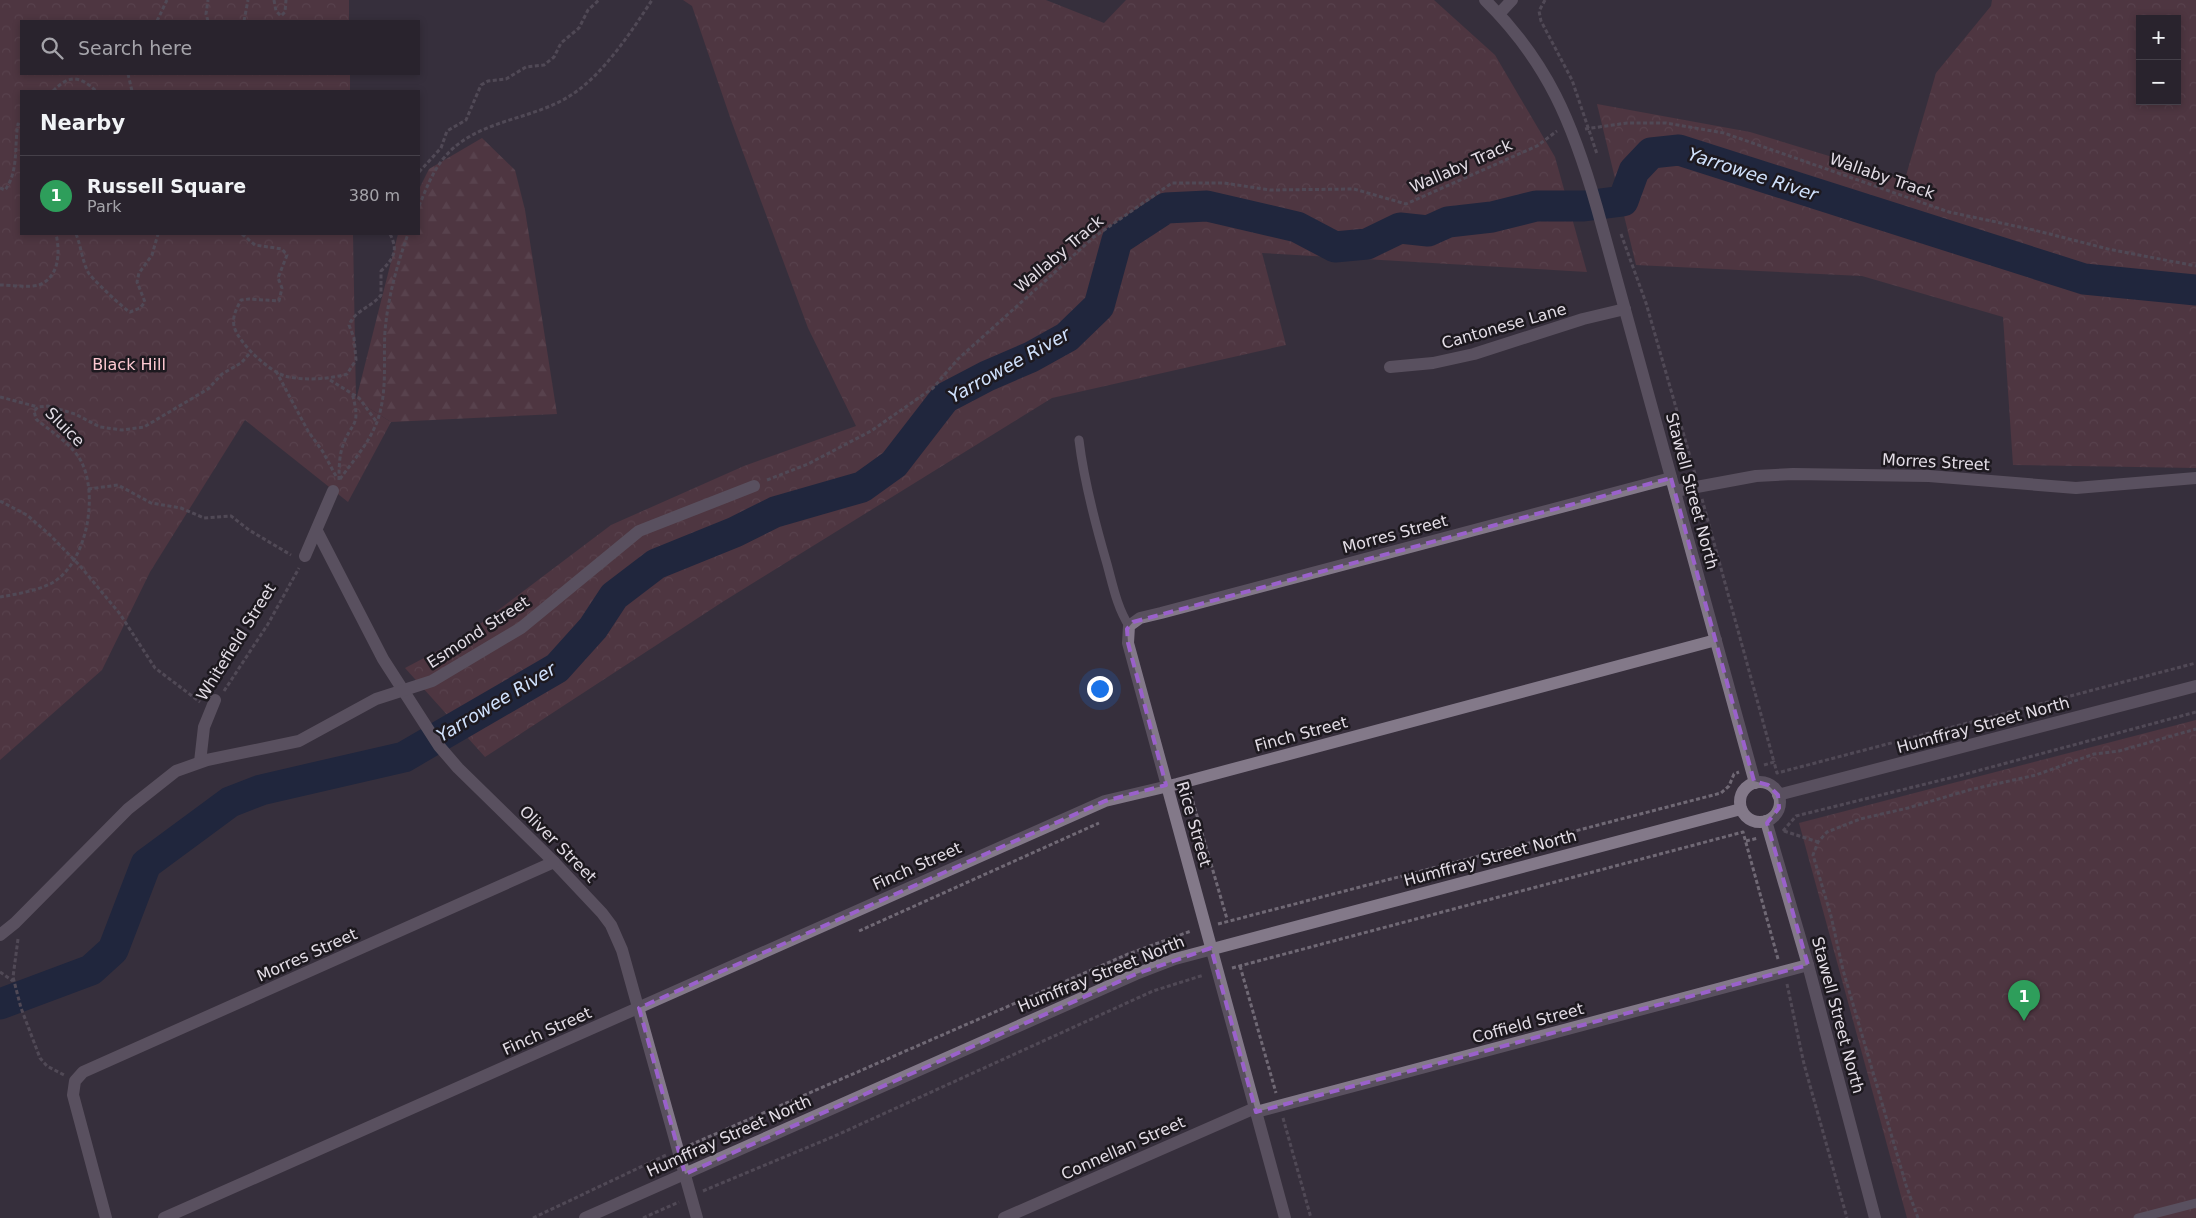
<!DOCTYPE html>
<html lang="en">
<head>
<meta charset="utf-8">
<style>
  :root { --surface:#29232d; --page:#352f39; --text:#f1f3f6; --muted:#a5a4aa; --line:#454049; --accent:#00d5b7 }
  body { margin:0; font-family:"DejaVu Sans",sans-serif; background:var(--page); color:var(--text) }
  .controls { position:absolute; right:15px; top:15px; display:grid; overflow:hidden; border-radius:0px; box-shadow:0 2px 8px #0003 }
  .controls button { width:45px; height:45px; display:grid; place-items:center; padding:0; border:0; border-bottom:1px solid var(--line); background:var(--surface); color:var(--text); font:25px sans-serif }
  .you { position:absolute; left:1099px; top:688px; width:18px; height:18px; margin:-12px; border:4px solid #fff; border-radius:50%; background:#1a73e8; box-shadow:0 0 0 8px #1a73e833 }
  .badge { display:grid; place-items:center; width:32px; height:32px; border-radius:50%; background:var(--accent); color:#fff; font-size:16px; font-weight:700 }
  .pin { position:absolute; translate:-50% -41px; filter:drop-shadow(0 1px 2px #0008) }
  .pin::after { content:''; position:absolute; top:26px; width:18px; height:15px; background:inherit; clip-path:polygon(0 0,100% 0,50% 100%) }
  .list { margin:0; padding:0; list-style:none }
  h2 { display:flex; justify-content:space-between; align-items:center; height:65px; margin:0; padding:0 20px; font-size:21px }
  h2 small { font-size:16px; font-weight:400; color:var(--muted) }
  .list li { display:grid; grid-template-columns:32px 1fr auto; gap:15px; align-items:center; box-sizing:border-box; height:80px; padding:0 20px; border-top:1px solid var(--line) }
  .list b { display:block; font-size:19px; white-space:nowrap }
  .list p { margin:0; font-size:16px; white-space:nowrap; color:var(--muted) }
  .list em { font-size:16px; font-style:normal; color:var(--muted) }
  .icon { flex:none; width:28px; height:28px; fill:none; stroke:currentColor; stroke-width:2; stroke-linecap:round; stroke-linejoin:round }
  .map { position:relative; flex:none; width:2196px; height:1218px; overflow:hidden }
  .search { position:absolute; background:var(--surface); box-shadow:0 2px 8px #0003; left:20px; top:20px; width:400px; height:55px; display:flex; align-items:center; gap:12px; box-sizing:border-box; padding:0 18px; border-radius:0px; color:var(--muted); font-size:19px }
  .panel { position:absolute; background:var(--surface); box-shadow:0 2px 8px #0003; left:20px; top:90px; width:400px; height:145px; border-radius:0px }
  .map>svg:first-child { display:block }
  .forest { fill:url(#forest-firs) }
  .park { fill:url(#park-crowns); fill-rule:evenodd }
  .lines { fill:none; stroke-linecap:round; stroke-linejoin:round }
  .river { stroke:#051b3e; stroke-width:31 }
  .path { stroke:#706975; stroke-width:3; stroke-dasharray:4 2.5; stroke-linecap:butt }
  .service { stroke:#837989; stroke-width:9 }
  .minor { stroke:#837989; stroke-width:12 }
  .tertiary { stroke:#837989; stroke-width:12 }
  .marked { fill:none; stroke:#9a61cb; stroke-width:4; stroke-dasharray:10 6; stroke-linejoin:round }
  .labels { text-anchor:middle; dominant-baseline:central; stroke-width:5; stroke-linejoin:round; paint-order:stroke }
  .street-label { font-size:16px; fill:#e3dde6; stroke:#1d191f }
  .park-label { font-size:16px; fill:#fdc8d1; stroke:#1d191f }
  .water-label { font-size:18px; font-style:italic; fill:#d1e2fd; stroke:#1d191f }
</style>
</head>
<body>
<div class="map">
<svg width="2196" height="1218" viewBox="0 0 2196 1218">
  <defs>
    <pattern id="forest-firs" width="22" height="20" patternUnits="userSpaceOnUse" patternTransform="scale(1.25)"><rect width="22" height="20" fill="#6b3e47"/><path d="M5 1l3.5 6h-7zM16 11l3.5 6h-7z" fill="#805962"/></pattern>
    <pattern id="park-crowns" width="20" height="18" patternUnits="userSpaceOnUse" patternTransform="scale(1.25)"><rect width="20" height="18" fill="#6b3e47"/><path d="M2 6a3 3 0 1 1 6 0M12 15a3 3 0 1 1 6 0" fill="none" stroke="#805962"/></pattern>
  </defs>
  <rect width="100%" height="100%" fill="#372f3c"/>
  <!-- forest -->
  <path class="forest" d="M482,138l33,32 10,40 32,204 -166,8 -35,-22 42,-166h21v-45l10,-20z"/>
  <!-- park -->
  <g class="park">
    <path d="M0,0h349v21h-328v53h329v17h-329v143h332l3,166 35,22 -43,80 -103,-82 -95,152 -48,98 -102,90z"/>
    <path d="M683,0h363l58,23 22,-23h308l61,55 60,102 32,115 -325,-19 24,92 -234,53 -328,203 -239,156 -80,-89 55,-29 151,-114 133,-59 112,-40 -48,-98 -77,-208 -39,-114z"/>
    <path d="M1992,0h204v468l-183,-3 -10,-148 -141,-41 -226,-11 -39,-161 153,28 155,47 31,-106 55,-67zM2140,19h37v82h-37z"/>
    <path d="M2196,720v498h-289l-108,-395z"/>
  </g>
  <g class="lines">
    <!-- river -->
    <path class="river" d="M0,1004l91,-34 22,-20 33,-86 84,-62 31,-12 143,-33 153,-89 36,-40 21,-32 42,-32 79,-32 40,-20 87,-25 32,-23 51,-66 42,-22 44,-19 36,-20 32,-31 18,-66 49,-32 41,-2 90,21 38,20 32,-3 33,-16 28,3 20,-9 44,-5 44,-11h48l39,-5 11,-30 17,-18 28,-3 405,129 112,11"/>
    <!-- path -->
    <g class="path">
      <path d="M274,0l2,11 5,5 4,-4 1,-12"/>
      <path d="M1545,0l-6,11 2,10 31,59 25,74"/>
      <path d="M157,21l10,-21"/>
      <path d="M208,21l-2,-7 2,-14"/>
      <path d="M244,21l4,-21"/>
      <path d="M128,74l4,17"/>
      <path d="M53,91c16,-16 26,-16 43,0"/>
      <path d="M1585,129l42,-6h39l58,10 225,79 85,18 74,19 88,17"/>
      <path d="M419,172l22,-24 6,-17 19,-11 15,-35 7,-4 18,-2 20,-12 18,-2 10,-8 7,-14 18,-15 9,-18 11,-10"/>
      <path d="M0,188l5,2c14,-19 9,-43 13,-66l3,2"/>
      <path d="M419,206c7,-17 13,-33 24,-47 31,-39 86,-38 125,-62 34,-20 63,-65 84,-97"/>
      <path d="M76,234c5,12 6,26 12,38 1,4 37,38 42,40l10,-4 5,-6 -8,-20 2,-9 13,-18 6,-21"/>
      <path d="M242,234l13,11 27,4 5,6 -9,23 4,10 -3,13 -30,-2 -8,1c-4,8 -9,16 -7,26 4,17 35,45 51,50 18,5 45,3 62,-2l9,-14 -2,-22 -5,-13c6,-15 23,-18 32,-30v-24c12,-12 18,-20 9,-37"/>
      <path d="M1621,234l25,69 49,171"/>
      <path d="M0,285c11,0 29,3 39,0 21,-8 21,-34 17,-51"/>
      <path d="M276,371l32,60 15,21 14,26"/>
      <path d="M330,380l29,18 17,23"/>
      <path d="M0,397l38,10"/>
      <path d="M340,479c13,-18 29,-36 37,-57 11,-31 6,-60 8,-91 3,-34 12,-66 23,-97"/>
      <path d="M339,480c0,-10 0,-21 3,-32 9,-28 20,-19 10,-55"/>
      <path d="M767,480l41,-16 63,-33 62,-43 25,-29 136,-122 78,-54h52l46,7 84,-1 52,15 131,-58 20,-15"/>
      <path d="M88,489l30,-4 33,18 30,5 23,10 27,-2 18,14 42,25"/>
      <path d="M1702,499l72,263"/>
      <path d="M0,501l27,14 23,20 31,32 39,47 35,54 45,34"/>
      <path d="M0,597c17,-3 36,-6 52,-14 35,-20 47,-88 29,-122 -9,-17 -31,-30 -45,-42l-2,-8 4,-4 10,-1 27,8 25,13 22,3 22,-3 64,-38 14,-15 19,-11 10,-11"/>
      <path d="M224,691l44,-67 31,-56"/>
      <path d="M1764,765l10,-3 3,11 419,-110"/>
      <path d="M1191,795l36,124"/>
      <path d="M1783,831l13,-15 166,-41 234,-63"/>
      <path d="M1784,831l34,11"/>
      <path d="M1746,841l12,-3"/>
      <path d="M1218,924l503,-131 8,-7 5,-12 5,-2"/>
      <path d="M859,931l240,-108"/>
      <path d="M18,939l-5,38 8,31 19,50 7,8 17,9"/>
      <path d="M1240,966l36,127"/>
      <path d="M1232,968l511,-136 35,127"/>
      <path d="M0,972l13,9"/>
      <path d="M1787,984l17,80 43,154"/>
      <path d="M1283,1118l28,100"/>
      <path d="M690,1145l438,-191 63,-23"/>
      <path d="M703,1191l134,-56 316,-144 51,-16"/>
      <path d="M533,1218l133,-63"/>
      <path d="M643,1218l36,-16"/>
      <path d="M1918,1218l-12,-33 -63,-215 -12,-54 -18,-61 5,-13 9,-10 33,-13 48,-11 61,-18 67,-15 58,-21 25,-3 77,-22"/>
    </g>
    <!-- service -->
    <g class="service">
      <path d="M1079,440c5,42 16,83 28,124 6,22 10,43 22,62"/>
      <path d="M2138,1218l58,-15"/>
    </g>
    <!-- minor -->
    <g class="minor">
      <path d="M1499,14l13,-14"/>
      <path d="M1390,367l43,-4 41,-9 109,-35 42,-10"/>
      <path d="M1675,491l81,-15 37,-2 136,2 147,12 120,-10"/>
      <path d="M317,531l66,128 56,87 19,22 96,94 48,51 9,12 11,25 75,268"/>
      <path d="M305,556l28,-65"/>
      <path d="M200,762l4,-35 11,-27"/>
      <path d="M1766,821l42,144 67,253"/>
      <path d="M0,935l15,-12 113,-114 48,-38 31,-11 92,-19 77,-42 56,-18 89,-53 118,-97 115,-45"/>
      <path d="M1256,1112l552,-147"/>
      <path d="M106,1218l-33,-123 2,-14 8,-9 471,-210"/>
      <path d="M164,1218l941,-417 72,-17 539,-144"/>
      <path d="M1004,1218l251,-110"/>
      <path d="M1285,1218l-157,-575 1,-17 11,-8 21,-5 510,-135"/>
    </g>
    <!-- tertiary -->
    <g class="tertiary">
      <path d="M1485,0c63,62 88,124 112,208l158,575"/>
      <circle cx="1760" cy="802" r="20"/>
      <path d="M1778,795l418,-109"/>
      <path d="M585,1218l551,-244 39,-15 566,-150"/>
    </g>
  </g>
  <!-- marked area -->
  <path d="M0 0H2196V1218H0ZM1671,478l83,303 14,4 10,10 1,13 -12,15 41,142 -552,147 -45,-164 -75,26 -451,200 -46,-166 466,-207 61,-16 -38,-142 -1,-14 6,-7z" fill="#372f3c" fill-opacity=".55" fill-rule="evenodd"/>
  <path class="marked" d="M1671,478l83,303 14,4 10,10 1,13 -12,15 41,142 -552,147 -45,-164 -75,26 -451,200 -46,-166 466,-207 61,-16 -38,-142 -1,-14 6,-7z"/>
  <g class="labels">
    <!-- street labels -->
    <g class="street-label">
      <text transform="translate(1461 166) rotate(-24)">Wallaby Track</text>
      <text transform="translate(1882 176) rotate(19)">Wallaby Track</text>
      <text transform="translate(1059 254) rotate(-40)">Wallaby Track</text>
      <text transform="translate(1504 326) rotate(-16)">Cantonese Lane</text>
      <text transform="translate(65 427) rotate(45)">Sluice</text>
      <text transform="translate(1936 462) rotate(3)">Morres Street</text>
      <text transform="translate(1692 491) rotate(75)">Stawell Street North</text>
      <text transform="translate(1395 534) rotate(-15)">Morres Street</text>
      <text transform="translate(478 632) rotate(-33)">Esmond Street</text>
      <text transform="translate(236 642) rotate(-58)">Whitefield Street</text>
      <text transform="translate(1983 725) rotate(-15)">Humffray Street North</text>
      <text transform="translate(1301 734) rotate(-15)">Finch Street</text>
      <text transform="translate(1194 824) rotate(74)">Rice Street</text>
      <text transform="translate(558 844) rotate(45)">Oliver Street</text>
      <text transform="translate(1490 858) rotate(-15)">Humffray Street North</text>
      <text transform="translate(917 866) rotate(-24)">Finch Street</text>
      <text transform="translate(307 955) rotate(-24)">Morres Street</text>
      <text transform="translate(1101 974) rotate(-22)">Humffray Street North</text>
      <text transform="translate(1838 1015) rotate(75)">Stawell Street North</text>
      <text transform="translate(1528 1023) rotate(-15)">Coffield Street</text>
      <text transform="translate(547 1031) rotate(-24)">Finch Street</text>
      <text transform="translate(729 1136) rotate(-24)">Humffray Street North</text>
      <text transform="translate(1123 1148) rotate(-24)">Connellan Street</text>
    </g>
    <!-- park labels -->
    <g class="park-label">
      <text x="129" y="364">Black Hill</text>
    </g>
    <!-- water labels -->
    <g class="water-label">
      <text transform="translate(1753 174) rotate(18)">Yarrowee River</text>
      <text transform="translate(1009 365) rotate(-29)">Yarrowee River</text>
      <text transform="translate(496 702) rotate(-31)">Yarrowee River</text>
    </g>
  </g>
</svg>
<div class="controls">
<button>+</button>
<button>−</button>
</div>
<div class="you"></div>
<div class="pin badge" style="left:2024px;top:1021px;background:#2e9e5b">1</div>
<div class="search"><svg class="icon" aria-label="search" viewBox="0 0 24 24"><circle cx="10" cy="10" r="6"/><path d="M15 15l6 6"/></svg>Search here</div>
<section class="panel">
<h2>Nearby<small></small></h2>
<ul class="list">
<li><span class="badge" style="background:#2e9e5b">1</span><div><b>Russell Square</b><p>Park</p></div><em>380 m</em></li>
</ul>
</section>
</div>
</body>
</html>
